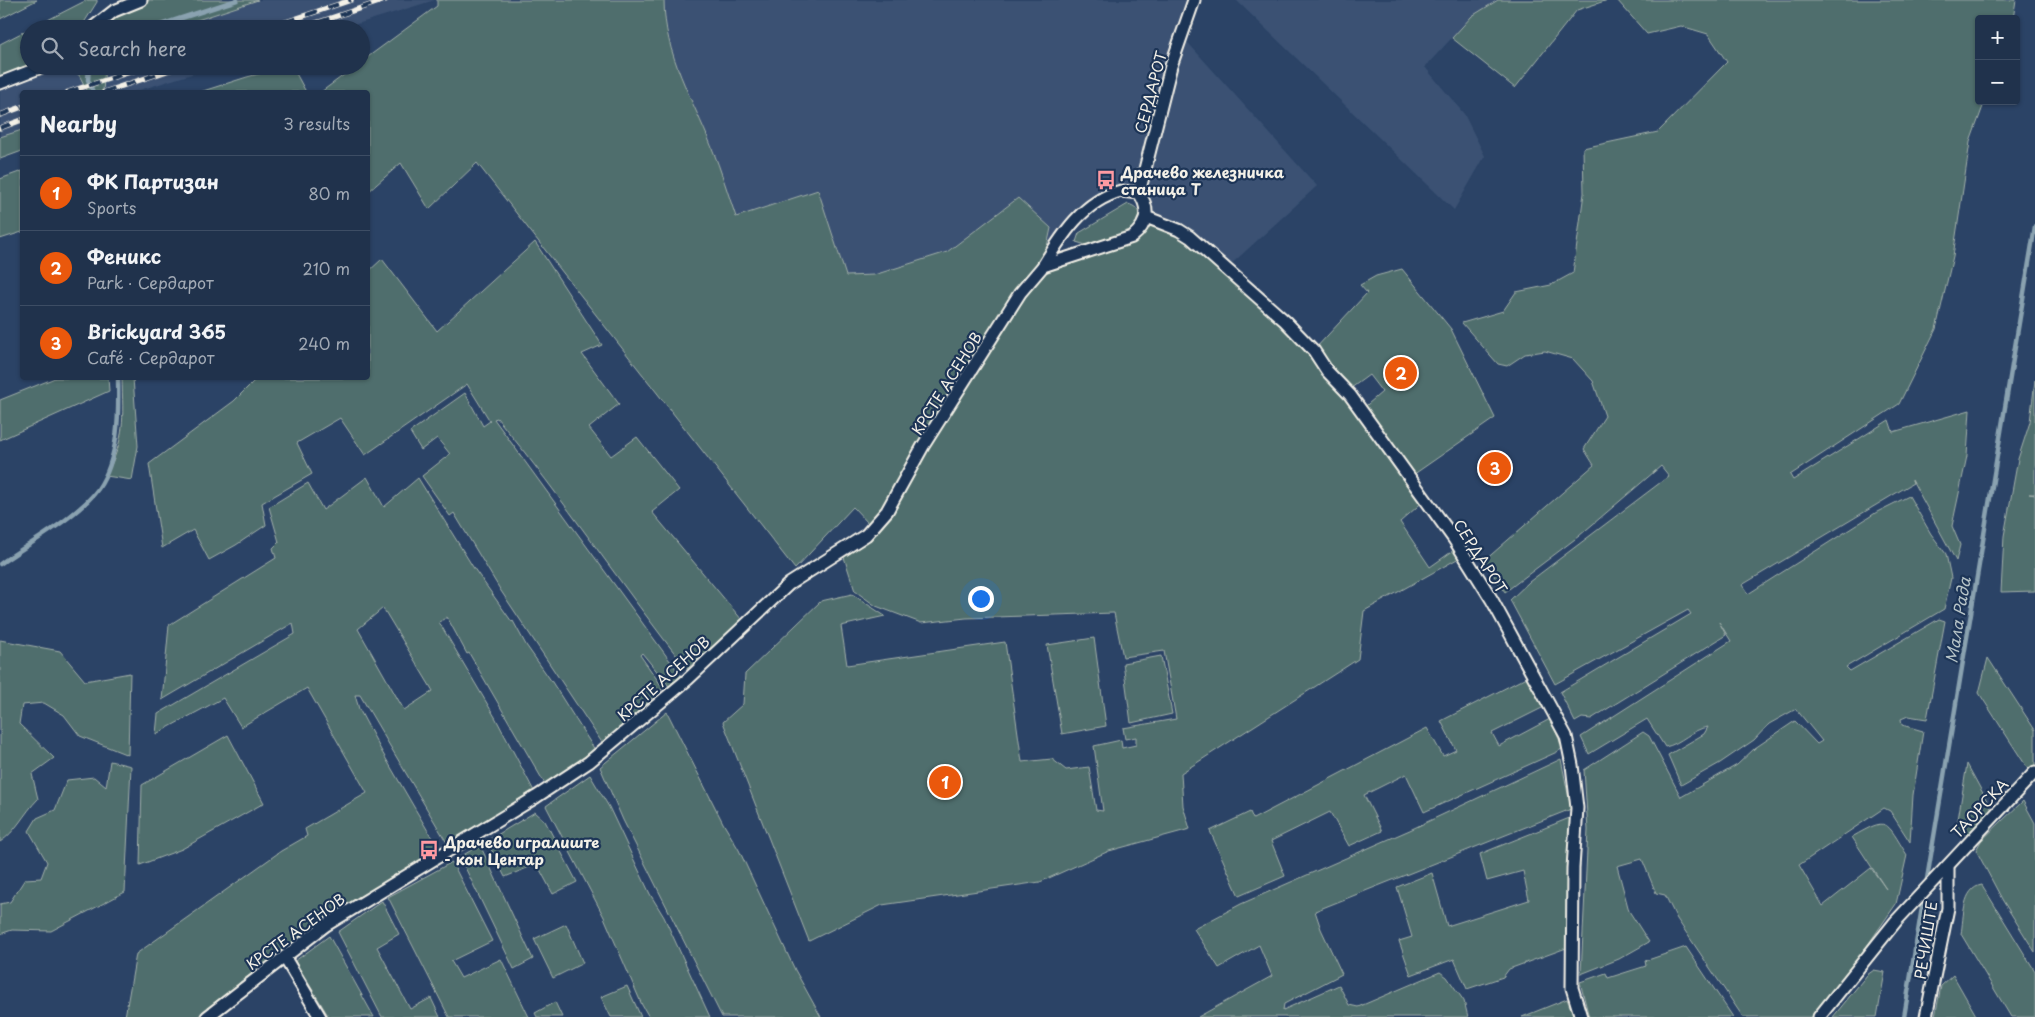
<!DOCTYPE html>
<html lang="en">
<head>
<meta charset="utf-8">
<style>
  :root { --surface:#20324c; --page:#283a53; --text:#f1f3f6; --muted:#a2aab5; --line:#3d4d64; --accent:#ea580c }
  body { margin:0; font-family:"Playpen Sans",sans-serif; background:var(--page); color:var(--text) }
  .controls { position:absolute; right:15px; top:15px; display:grid; overflow:hidden; border-radius:5px; box-shadow:0 1px 4px #0004 }
  .controls button { width:45px; height:45px; display:grid; place-items:center; padding:0; border:0; border-bottom:1px solid var(--line); background:var(--surface); color:var(--text); font:25px sans-serif }
  .you { position:absolute; left:980px; top:598px; width:18px; height:18px; margin:-12px; border:4px solid #fff; border-radius:50%; background:#1a73e8; box-shadow:0 0 0 8px #1a73e833 }
  .badge { display:grid; place-items:center; width:32px; height:32px; border-radius:50%; background:var(--accent); color:#fff; font-size:16px; font-weight:700 }
  .pin { position:absolute; translate:-50% -50%; border:2px solid #fff; box-shadow:0 1px 5px #0006 }
  .list { margin:0; padding:0; list-style:none }
  h2 { display:flex; justify-content:space-between; align-items:center; height:65px; margin:0; padding:0 20px; font-size:21px }
  h2 small { font-size:16px; font-weight:400; color:var(--muted) }
  .list li { display:grid; grid-template-columns:32px 1fr auto; gap:15px; align-items:center; box-sizing:border-box; height:75px; padding:0 20px; border-top:1px solid var(--line) }
  .list b { display:block; font-size:19px; white-space:nowrap }
  .list p { margin:0; font-size:16px; white-space:nowrap; color:var(--muted) }
  .list em { font-size:16px; font-style:normal; color:var(--muted) }
  .icon { flex:none; width:28px; height:28px; fill:none; stroke:currentColor; stroke-width:2; stroke-linecap:round; stroke-linejoin:round }
  .map { position:relative; flex:none; width:2035px; height:1017px; overflow:hidden }
  .search { position:absolute; background:var(--surface); box-shadow:0 1px 4px #0004; left:20px; top:20px; width:350px; height:55px; display:flex; align-items:center; gap:12px; box-sizing:border-box; padding:0 18px; border-radius:28px; color:var(--muted); font-size:19px }
  .panel { position:absolute; background:var(--surface); box-shadow:0 1px 4px #0004; left:20px; top:90px; width:350px; height:290px; border-radius:5px }
  .map>svg:first-child { display:block }
  .built { fill:#3a5173 }
  .green { fill:#4f6e6d; stroke:#a2b0aa; fill-rule:evenodd }
  .lines { fill:none; stroke-linecap:round; stroke-linejoin:round }
  .stream { stroke:#8aa2b0; stroke-width:4.5 }
  .minor-casing { stroke:#f4f1e8; stroke-width:15 }
  .minor { stroke:#1d3557; stroke-width:11 }
  .rail-casing { stroke:#f4f1e8; stroke-width:5.5 }
  .rail { stroke:#1d3557; stroke-width:4; stroke-dasharray:11; stroke-linecap:butt }
  .labels { text-anchor:middle; dominant-baseline:central; stroke-width:4.5; stroke-linejoin:round; paint-order:stroke }
  .street-label { font-size:15px; fill:#f4f1e8; stroke:#1d3557 }
  .poi-label { font-size:15px; font-weight:bold; fill:#f4f1e8; stroke:#1d3557; text-anchor:start }
  .water-label { font-size:16px; font-style:italic; fill:#b6c3c7; stroke:#1d3557 }
</style>
</head>
<body>
<div class="map">
<svg width="2035" height="1017" viewBox="0 0 2035 1017">
  <rect width="100%" height="100%" fill="#2b4366"/>
  <filter id="ink" filterUnits="userSpaceOnUse"><feTurbulence type="fractalNoise" baseFrequency=".02" numOctaves="2"/><feDisplacementMap in="SourceGraphic" scale="10" xChannelSelector="R" yChannelSelector="G"/><feConvolveMatrix kernelMatrix="1 2 1 2 8 2 1 2 1" color-interpolation-filters="sRGB"/></filter>
  <g filter="url(#ink)">
    <!-- built -->
    <g class="built">
      <path d="M258,0h177l-94,29h-171z"/>
      <path d="M664,0h530l-13,35 136,151 -91,83 -80,-52 -1,-15 -17,-11 -48,22 -37,53 8,-38 -33,-30 -71,54 -73,23 -28,1 -28,-86 -82,27 -24,-70 -36,-78 -12,-54z"/>
      <path d="M1236,0h262l-26,16 -47,51 39,47 21,42 -31,54z"/>
      <path d="M44,66h20l15,9 9,17h-66v38l-22,7v-54z"/>
      <path d="M105,66h113l-85,26h-30z"/>
    </g>
    <!-- green -->
    <g class="green">
      <path d="M0,0h37l-37,19z"/>
      <path d="M87,0h10v2l-17,27h-50z"/>
      <path d="M141,0h117l-88,29h-79z"/>
      <path d="M437,0h227c0,55 29,99 48,148 9,22 16,46 24,69l82,-27 28,86 28,-1 73,-23 71,-54 33,30 -6,28 -161,253 -15,15 -16,-17 -58,62 -318,-406 -48,46 -28,-46 -33,29v-100h-47l35,-26h5v-4l76,-56z"/>
      <path d="M1498,0h110l-31,10 -62,78 -63,-50 20,-22z"/>
      <path d="M1617,0h399l-3,19h-34v82h6l-15,41 -17,114 -17,73 -37,75 -109,71 3,5 96,-60 4,12 77,-22 -3,46 -15,70 8,19 -4,16 -44,-81 1,3 -171,102 6,9 129,-82 32,-16 22,38 15,20 5,24 -7,31 -98,58 4,4 89,-52 6,2 -18,98 -19,-3 -7,3 1,6 21,6 -10,64 -3,47 -20,-31 -6,-3 -85,57 24,41 48,-38 15,21 -34,-52c37,-21 33,-17 55,18l-11,49 -78,113h-75l-66,-98 -12,-24 -9,-2 -14,-34 -25,7 12,45 20,31 -30,17 -38,15 7,-144 -4,-60 59,-38 6,4 32,61 56,-32 18,-17 40,-27 22,23 5,-3 -26,-32 -27,15 -15,16 -34,23 -39,22 -13,-30 36,-21 4,-7c-16,2 -27,17 -43,20l-18,-28 -58,35 -8,-17 150,-96 -12,-19 7,13 -135,84 -9,-1 -7,4 -15,-30 131,-78 -3,-4 -133,74 -45,-84 19,-18 140,-106 -8,-10 -82,70 -74,56 -21,-31 110,-96 -10,-16 21,-33 -12,-35 -20,-22 -28,-8 -20,3 -18,12 -9,-2 -36,-41 41,-12 13,-19 35,-7 22,-12 11,-80 -1,-45 75,-16 69,-70 -19,-28 -27,-8 -34,8z"/>
      <path d="M29,29v37h4l-33,11v-33z"/>
      <path d="M64,66h41l-2,26h-15l-9,-17z"/>
      <path d="M289,66h3l14,26h-106l47,-15z"/>
      <path d="M22,130v21l-22,8v-22z"/>
      <path d="M22,171v61l-22,7v-60z"/>
      <path d="M1128,204c15,4 12,15 6,26l-48,15 -10,-3 3,-9z"/>
      <path d="M1146,217l33,13 135,120 53,-57 -7,-8 16,-9 26,-7 49,60 44,89 -85,59 16,22 -26,23 30,45 24,-17 5,8 -95,53 -6,48 -177,114 2,33 7,23 -81,22 -69,31 -158,23 -73,36 -86,-219 20,-18 2,-30 76,-73 31,-7 33,22 -44,10 6,39 158,-23 17,120 30,-3 14,11 23,-3 7,43 7,1 -9,-65 27,-6 1,8 14,-3v-8l-11,2 -2,-11 53,-9 -12,-68 -41,6 -9,-44 -148,5 -45,5 -45,-17 -21,-15 -13,-40 24,-16 177,-269 89,-29zM1369,375l13,17 -21,18 -14,-19z"/>
      <path d="M535,242l67,103 -20,9 37,50 -30,24 22,28 26,-19 42,53 -27,22 90,108 -55,49c-65,-82 -123,-170 -190,-251l-3,1 187,257 -12,10 -27,-33 -2,2 23,33 -60,56 -102,-153 -47,-78 -4,3 -28,-40 28,-22 -13,-16 -16,12 -11,-18 55,-39 18,33 7,-5 -23,-37 -102,71 -25,-37 -43,25 15,31 -50,29 4,22 -30,20 -27,15 -16,-30 -31,18 -13,-84 85,-63 23,-23h111v-106l14,-13 55,72z"/>
      <path d="M55,378h53l1,13 -109,49v-40z"/>
      <path d="M122,378h11l5,68 -6,34 -26,-4c20,-40 17,-55 16,-98z"/>
      <path d="M2035,380v114h-6l6,1v96l-34,1 3,-56 14,-77 12,-37z"/>
      <path d="M367,477l17,30 34,-29 55,89 39,55 1,-1 13,24 26,37 43,68 -50,34 -76,-131 -2,1 -20,-37 -8,5 56,95 40,76 -88,50 -87,-148h-5l4,14 23,43 57,98 -92,54 -107,78v2l-43,33h-72l11,-63 145,-103 26,-15 -2,-7 62,-36 -60,-105 -66,39 -18,-29 -67,36 2,-20 137,-80 -2,-11 -131,77 7,-75 107,-67 -3,-10 6,-6 -10,-35 39,-24 15,27zM383,608l50,83 -29,19 -46,-81z"/>
      <path d="M1094,638l12,88 -44,8 -15,-89z"/>
      <path d="M0,640l60,11 25,30 45,-8 -2,82 -48,-19 -16,-21 -20,-12 -22,2 -3,19 35,34 -22,16 6,25c-14,14 -22,33 -38,43z"/>
      <path d="M1161,656l11,58 -41,9 -8,-60z"/>
      <path d="M1988,658l47,72v37l-5,5 -51,-79z"/>
      <path d="M1527,677l17,30 -52,26 7,13 51,-27 13,29 -6,4 -133,60 -18,-38 -42,21 18,36 -33,15 -19,-34 -59,29 14,35 -46,20 -29,-65 40,-19 3,7 174,-91 16,28 13,-6 -15,-29z"/>
      <path d="M667,712l56,111 16,27 56,120 26,47h-99l-99,-197 -23,-53z"/>
      <path d="M228,735l36,68 -82,46 -42,16 2,-80z"/>
      <path d="M1561,759l10,50 -256,102 6,18 21,45 -58,30 -1,6 56,-25 10,20 9,2 82,-35 7,5 17,24 4,16h-270l74,-41 -13,-31 -40,23 -25,-39 47,-25 171,-75z"/>
      <path d="M110,761l21,5 -6,126 -74,39 -39,-1 -12,4v-30l10,-2 15,-23 16,-1 6,-16 -18,-31 8,-13 18,-8 12,-30 27,-3 12,10z"/>
      <path d="M1967,764l25,46 -25,24 -11,-2z"/>
      <path d="M590,775l19,32 41,87 14,23 46,100h-61l-7,-12 -38,-88 -58,-111z"/>
      <path d="M2023,801l12,22v129l-32,-51 -27,-51 5,-9z"/>
      <path d="M535,812l10,9 32,61 -24,12 -16,-30 -32,13 -18,-36z"/>
      <path d="M1572,817l-3,130 -60,22 -6,8 -36,12 -13,-30 -43,16 -12,-34 13,-4 -15,-50 35,-14 15,53 82,-26 -6,-29 -36,10 -7,-27z"/>
      <path d="M480,845l53,114 -19,10 -54,-112z"/>
      <path d="M452,862l40,79 -41,20 10,17 40,-19 28,58h-80l-61,-120z"/>
      <path d="M1982,885l53,86v46h-24l-50,-83c3,-17 1,-46 21,-49z"/>
      <path d="M382,901l17,33 -22,13 33,62 21,-11 9,19h-58l-44,-85z"/>
      <path d="M566,924l17,39 -30,15 -19,-39z"/>
      <path d="M329,936l45,81h-45l-34,-56z"/>
      <path d="M1686,947l47,70h-144l-9,-35 26,-9 2,5 38,-12 -1,-5z"/>
      <path d="M1874,970l11,2 -8,45h-44l34,-42z"/>
      <path d="M1953,975l24,42h-42l6,-31z"/>
      <path d="M627,986l14,31h-30l-10,-20z"/>
      <path d="M1567,999l7,18h-52z"/>
      <path d="M555,1002l7,15h-25l-2,-4z"/>
    </g>
    <g class="lines">
      <!-- stream -->
      <g class="stream">
        <path d="M148,29l89,-29"/>
        <path d="M89,66l-1,14 5,12"/>
        <path d="M0,564c28,-20 79,-48 98,-75 21,-30 21,-76 20,-111"/>
        <path d="M1926,885l109,-659"/>
        <path d="M1904,1017l20,-122"/>
      </g>
      <defs>
        <g id="minor">
          <path d="M91,29l23,-18 27,-11"/>
          <path d="M0,83l44,-17"/>
          <path d="M1121,191l18,2c12,17 8,32 -7,44l-89,29c19,-31 40,-65 78,-75z"/>
          <path d="M1139,193l32,-127 23,-66"/>
          <path d="M1146,217l33,13 11,7 95,84 29,30 13,20 23,24 104,144 38,61 74,136 6,29 5,43 -4,60 -1,120 9,29"/>
          <path d="M285,958l35,59"/>
          <path d="M207,1017l119,-92 210,-128 53,-35 99,-83 101,-95 77,-49 21,-24 36,-65 97,-153 23,-27"/>
          <path d="M1819,1017l77,-96 139,-149"/>
          <path d="M1926,1017l22,-109v-40"/>
        </g>
      </defs>
      <!-- minor casing -->
      <use href="#minor" class="minor-casing"/>
      <!-- minor -->
      <use href="#minor" class="minor"/>
      <defs>
        <g id="rail">
          <path d="M265,29l86,-29"/>
          <path d="M298,29l87,-29"/>
          <path d="M68,92l81,-26"/>
          <path d="M104,92l78,-26"/>
          <path d="M0,115l22,-8"/>
          <path d="M0,128l22,-8"/>
        </g>
      </defs>
      <!-- rail casing -->
      <use href="#rail" class="rail-casing"/>
      <!-- rail -->
      <use href="#rail" class="rail"/>
    </g>
  </g>
  <!-- icons -->
  <defs>
    <symbol id="bus-bare" viewBox="-9 -9 18 18"><path d="M-5-6H5V4H4V6H2V4H-2V6H-4V4H-5ZM-3.5-4V0h7V-4ZM-3.5 1.2v1.5H-2V1.2ZM2 1.2v1.5H3.5V1.2Z" fill="#ff9aa2" stroke="#1d3557" stroke-width="2.5" paint-order="stroke"/></symbol>
  </defs>
  <g fill-rule="evenodd">
    <use href="#bus-bare" x="1092" y="166" width="28" height="28"/>
    <use href="#bus-bare" x="415" y="836" width="28" height="28"/>
  </g>
  <g class="labels">
    <!-- street labels -->
    <g class="street-label">
      <text transform="translate(1150 92) rotate(-75)">СЕРДАРОТ</text>
      <text transform="translate(946 383) rotate(-58)">КРСТЕ АСЕНОВ</text>
      <text transform="translate(1481 556) rotate(57)">СЕРДАРОТ</text>
      <text transform="translate(663 678) rotate(-42)">КРСТЕ АСЕНОВ</text>
      <text transform="translate(1979 808) rotate(-47)">ТАОРСКА</text>
      <text transform="translate(295 931) rotate(-36)">КРСТЕ АСЕНОВ</text>
      <text transform="translate(1925 940) rotate(-81)">РЕЧИШТЕ</text>
    </g>
    <!-- poi labels -->
    <g class="poi-label">
      <text x="1121" y="171">Драчево железничка<tspan x="1121" dy="17">станица Т</tspan></text>
      <text x="444" y="841">Драчево игралиште<tspan x="444" dy="17">- кон Центар</tspan></text>
    </g>
    <!-- water labels -->
    <g class="water-label">
      <text transform="translate(1957 620) rotate(-81)">Мала Рада</text>
    </g>
  </g>
</svg>
<div class="controls">
<button>+</button>
<button>−</button>
</div>
<div class="you"></div>
<div class="pin badge" style="left:945px;top:782px">1</div>
<div class="pin badge" style="left:1401px;top:373px">2</div>
<div class="pin badge" style="left:1495px;top:468px">3</div>
<div class="search"><svg class="icon" aria-label="search" viewBox="0 0 24 24"><circle cx="10" cy="10" r="6"/><path d="M15 15l6 6"/></svg>Search here</div>
<section class="panel">
<h2>Nearby<small>3 results</small></h2>
<ul class="list">
<li><span class="badge">1</span><div><b>ФК Партизан</b><p>Sports</p></div><em>80 m</em></li>
<li><span class="badge">2</span><div><b>Феникс</b><p>Park · Сердарот</p></div><em>210 m</em></li>
<li><span class="badge">3</span><div><b>Brickyard 365</b><p>Café · Сердарот</p></div><em>240 m</em></li>
</ul>
</section>
</div>
</body>
</html>
